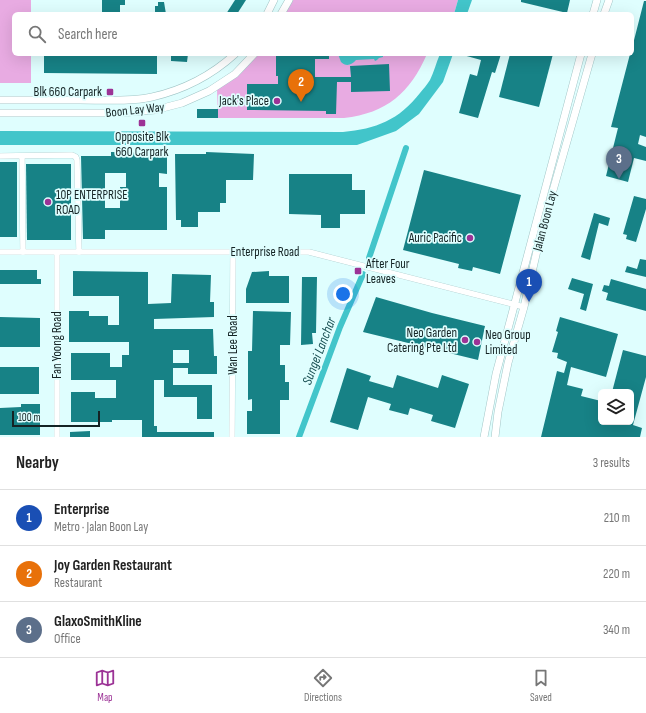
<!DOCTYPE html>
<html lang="en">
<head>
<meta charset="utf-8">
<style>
  :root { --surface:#fff; --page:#f2f2f2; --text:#222; --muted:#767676; --line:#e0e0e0; --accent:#9c3396 }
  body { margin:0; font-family:"Sofia Sans Condensed",sans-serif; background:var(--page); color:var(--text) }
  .controls { position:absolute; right:12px; bottom:12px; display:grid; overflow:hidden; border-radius:6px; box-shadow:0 4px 16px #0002 }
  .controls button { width:36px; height:36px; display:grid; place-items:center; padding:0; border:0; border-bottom:1px solid var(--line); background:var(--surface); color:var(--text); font:20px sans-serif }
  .scale { position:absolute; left:12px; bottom:10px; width:88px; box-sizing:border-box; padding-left:4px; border:2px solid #142324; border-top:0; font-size:11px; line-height:14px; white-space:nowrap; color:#142324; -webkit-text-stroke:3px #dffefe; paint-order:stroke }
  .you { position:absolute; left:343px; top:294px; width:14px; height:14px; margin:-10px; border:3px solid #fff; border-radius:50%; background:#1a73e8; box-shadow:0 0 0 6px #1a73e833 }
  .badge { display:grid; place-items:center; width:26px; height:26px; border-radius:50%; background:var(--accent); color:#fff; font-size:13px; font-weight:700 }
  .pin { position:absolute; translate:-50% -33px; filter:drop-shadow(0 1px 2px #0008) }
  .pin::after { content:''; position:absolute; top:21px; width:14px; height:12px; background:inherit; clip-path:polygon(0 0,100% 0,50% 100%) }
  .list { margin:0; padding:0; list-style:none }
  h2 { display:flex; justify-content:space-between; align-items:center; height:52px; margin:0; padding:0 16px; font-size:17px }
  h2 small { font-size:13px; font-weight:400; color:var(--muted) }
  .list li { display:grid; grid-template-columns:26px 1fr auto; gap:12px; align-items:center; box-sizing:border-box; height:56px; padding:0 16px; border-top:1px solid var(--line) }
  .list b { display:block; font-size:15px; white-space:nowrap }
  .list p { margin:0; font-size:13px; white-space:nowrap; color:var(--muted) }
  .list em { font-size:13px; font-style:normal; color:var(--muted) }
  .icon { flex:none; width:22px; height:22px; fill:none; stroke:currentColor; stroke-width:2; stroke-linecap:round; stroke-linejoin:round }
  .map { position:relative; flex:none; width:646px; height:437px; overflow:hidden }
  .search { position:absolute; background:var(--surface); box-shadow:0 4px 16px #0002; left:12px; right:12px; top:12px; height:44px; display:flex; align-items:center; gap:10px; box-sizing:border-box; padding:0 14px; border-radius:6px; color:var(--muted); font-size:15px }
  .sheet { height:220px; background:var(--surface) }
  nav { display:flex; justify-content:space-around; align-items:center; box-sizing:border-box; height:56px; border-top:1px solid var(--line); background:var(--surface); font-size:11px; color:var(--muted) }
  nav a { display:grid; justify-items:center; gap:2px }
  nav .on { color:var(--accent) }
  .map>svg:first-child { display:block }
  .green { fill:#e8abe2 }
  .water { fill:#42c5ca }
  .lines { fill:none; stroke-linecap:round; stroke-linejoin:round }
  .canal { stroke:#42c5ca; stroke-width:6 }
  .building { fill:#178286; fill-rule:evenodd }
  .minor-casing { stroke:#a0c5c6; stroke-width:6 }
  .major-casing { stroke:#a0c5c6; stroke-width:8 }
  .minor { stroke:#fff; stroke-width:5.5 }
  .major { stroke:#fff; stroke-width:7 }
  .poi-dot { fill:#9c3396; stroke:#dffefe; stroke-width:1.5 }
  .labels { text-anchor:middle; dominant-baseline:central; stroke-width:3.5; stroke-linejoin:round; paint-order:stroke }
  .poi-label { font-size:13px; fill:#142324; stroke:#dffefe; text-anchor:end }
  .street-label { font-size:13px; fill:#142324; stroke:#dffefe }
  .water-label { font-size:14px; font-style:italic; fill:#174e51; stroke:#dffefe }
</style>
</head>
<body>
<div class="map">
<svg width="646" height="437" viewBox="0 0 646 437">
  <rect width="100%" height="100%" fill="#dffefe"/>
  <!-- green -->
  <g class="green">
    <path d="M0,0h31v14h-17v40h17v29h-31z"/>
    <path d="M292,0h166l-4,14h-169z"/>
    <path d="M259,54h168c-17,39 -40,59 -83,64h-126l-1,-29 21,-13z"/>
  </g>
  <!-- water -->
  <g class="water">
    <path d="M458,0h14l-5,14h-13z"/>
    <path d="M338,54h45v3l-4,1 -2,2 -2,1 -1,-2 -18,1c-4,5 -10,7 -15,2z"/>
    <path d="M440,54h13l-10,28 -24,32 -23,17 -39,14h-357v-14l343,1c33,-3 56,-12 77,-39 3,-4 7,-8 10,-13 4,-8 6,-17 10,-26z"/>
  </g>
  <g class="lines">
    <!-- canal -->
    <g class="canal">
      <path d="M369,258l37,-110"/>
      <path d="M299,437l41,-110 23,-53"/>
    </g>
  </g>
  <!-- building -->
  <g class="building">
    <path d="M102,0h23v5h-5v9h-15l-3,-1z"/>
    <path d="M235,0h11l-9,14h-11z"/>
    <path d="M521,0h49l-3,13 -46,-11z"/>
    <path d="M644,1h2v136l-6,-2 -2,9 8,3v14l-12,-3 -6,24 -22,-6 12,-48 -7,-1 19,-73h2v-6z"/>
    <path d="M158,2h6l2,12h-11v-8h3z"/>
    <path d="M44,54h113v20l-113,-1z"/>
    <path d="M171,54h17l-1,8 -16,-1z"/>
    <path d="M276,54h53v5h-14v18h36l-1,-11 39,-2 1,27 -39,1v-10h-14l-1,32h-10v-3l-79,-1v-26h31v-8h-2z"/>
    <path d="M464,54h37l-6,19 -3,-1 -14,46 -19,-5 11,-39 7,2 4,-16 -18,-5z"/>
    <path d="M510,54h43l-14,53 -40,-10z"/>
    <rect x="197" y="109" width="21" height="9"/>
    <path d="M111,152l56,1v21l-8,-1v14h8v43h-62v9h-22l-2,-83h30zM105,173h21v14h-6v21h-15z"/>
    <path d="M206,152l48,2 -1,26h-27v23h-6v9h-22v15h-17v-7h-5l-1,-66h31z"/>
    <rect x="0" y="162" width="17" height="75"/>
    <path d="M26,164h45v76h-44z"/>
    <path d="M424,170l97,25 -21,79 -27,-7 -1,4 -14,-3 1,-4 -56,-14z"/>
    <path d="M289,174h63v16h13v24h-25v14h-19v-13l-32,-1z"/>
    <path d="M634,196l12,3v10l-10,33 -10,-3 1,-4 -4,-1z"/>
    <path d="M594,213l16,5 -2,8 -9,-3 -9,37 -9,-3z"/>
    <path d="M640,259l6,1v17l-21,-5 2,-6 10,3z"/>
    <path d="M0,270h37v9h4v5h-41z"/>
    <path d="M73,271l75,1v32l23,-1 1,-29 39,1 -1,27h4v15l-60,2v10h59l1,27h3v18h-29v-6h-15v17h39v34h-15v-22h-33v-17h-10v46h3v6h57v5h-72v-17h-30v2h-41v-30h24v6h21v-18h-45v-27h39v14h12v-12h7v-13h-60v-31h20v5h19v9h11v-29h-46zM173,350h16v13h-16z"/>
    <path d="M269,271v5h20v27h-43v-14l6,-17z"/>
    <path d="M302,277h15l-1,56h-4l1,11 -12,1z"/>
    <path d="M572,278l21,6 -7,27 -6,-2 4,-15 -16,-5z"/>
    <path d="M611,279l35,10v22l-40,-11 2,-7 -6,-2 2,-6 5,1z"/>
    <path d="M376,297l56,16 53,13 -7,34 -115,-28z"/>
    <path d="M253,311l38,1 -1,33h-10v20h5v17h4v18h-9v34h-33v-23h5v-12l-4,1v-49h4z"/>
    <path d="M0,317l40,1v29h-40z"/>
    <path d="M560,317l58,17 -12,43 -35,-10 -4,18 16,4 -2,7 20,5v21h30v-30h-19l11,-42 23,6v21l-13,48 9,3 -2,9h-99l16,-66 7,2 3,-11 -10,-4 1,-5 -6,-1 6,-20 -2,-1z"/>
    <rect x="0" y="367" width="39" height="27"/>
    <path d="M347,368l24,8 -2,5 24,7 4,-13 41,13 4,-13 27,9 -14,44 -24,-7 2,-6 -23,-7 -2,7 -19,-5 2,-6 -23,-7 -10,33 -28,-8z"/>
    <path d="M21,404h19v31h-40v-27l21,-1z"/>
    <path d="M90,431v6h-20v-5z"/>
  </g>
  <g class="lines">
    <defs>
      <g id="minor">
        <path d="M0,156l72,-1 4,2 1,3 2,92"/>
        <path d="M22,156l1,96"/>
        <path d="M0,252h309l215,55"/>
        <path d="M57,437v-184"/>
        <path d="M232,437l1,-185"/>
      </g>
      <g id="major">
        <path d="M267,14l7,-14"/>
        <path d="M281,14l8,-14"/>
        <path d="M593,14l4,-14"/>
        <path d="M604,14l5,-14"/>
        <path d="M0,100c26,0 53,0 79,0 24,0 50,2 73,-3 31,-7 60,-22 83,-43"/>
        <path d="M0,113h120l35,-3 27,-7 27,-12 26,-17 19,-20"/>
        <path d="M484,437l12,-63 85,-320"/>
        <path d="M495,437l3,-25 10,-49 16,-56 18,-78 50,-175"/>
      </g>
    </defs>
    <!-- minor casing -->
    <use href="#minor" class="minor-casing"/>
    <!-- major casing -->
    <use href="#major" class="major-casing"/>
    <!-- minor -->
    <use href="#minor" class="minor"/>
    <!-- major -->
    <use href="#major" class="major"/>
  </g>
  <!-- markers -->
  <g class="poi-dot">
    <rect x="106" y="88" width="8" height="8" rx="2"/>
    <circle cx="277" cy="101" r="4"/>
    <rect x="138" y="119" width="8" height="8" rx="2"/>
    <circle cx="48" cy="202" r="4"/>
    <circle cx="470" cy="238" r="4"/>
    <rect x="354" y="267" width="8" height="8" rx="2"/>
    <circle cx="465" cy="340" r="4"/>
    <circle cx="477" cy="342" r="4"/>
  </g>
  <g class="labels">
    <!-- poi labels -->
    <g class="poi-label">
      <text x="102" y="92">Blk 660 Carpark</text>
      <text x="269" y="101">Jack's Place</text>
      <text x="142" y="137" text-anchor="middle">Opposite Blk<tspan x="142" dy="15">660 Carpark</tspan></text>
      <text x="56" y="195" text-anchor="start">10P ENTERPRISE<tspan x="56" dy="15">ROAD</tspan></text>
      <text x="462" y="238">Auric Pacific</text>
      <text x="366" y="264" text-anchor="start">After Four<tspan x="366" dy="15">Leaves</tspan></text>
      <text x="457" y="333">Neo Garden<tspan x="457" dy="15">Catering Pte Ltd</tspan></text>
      <text x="485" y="335" text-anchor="start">Neo Group<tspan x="485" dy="15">Limited</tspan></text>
    </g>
    <!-- street labels -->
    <g class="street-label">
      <text transform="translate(135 110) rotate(-6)">Boon Lay Way</text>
      <text transform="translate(545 221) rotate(-75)">Jalan Boon Lay</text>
      <text x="265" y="252">Enterprise Road</text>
      <text transform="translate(57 345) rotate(-90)">Fan Yoong Road</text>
      <text transform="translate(233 345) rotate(-90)">Wan Lee Road</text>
    </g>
    <!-- water labels -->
    <g class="water-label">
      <text transform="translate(319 351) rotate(-69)">Sungei Lanchar</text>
    </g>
  </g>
</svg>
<div class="controls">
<button><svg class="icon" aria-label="layers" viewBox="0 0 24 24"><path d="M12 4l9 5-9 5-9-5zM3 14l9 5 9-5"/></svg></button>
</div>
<div class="scale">100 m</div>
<div class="you"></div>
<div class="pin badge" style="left:529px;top:302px;background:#1a4fb4">1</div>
<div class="pin badge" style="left:301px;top:102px;background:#e8710a">2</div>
<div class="pin badge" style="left:619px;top:179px;background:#5c6f8a">3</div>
<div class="search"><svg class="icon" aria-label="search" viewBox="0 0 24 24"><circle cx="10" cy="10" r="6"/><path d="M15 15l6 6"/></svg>Search here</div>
</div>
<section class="sheet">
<h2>Nearby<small>3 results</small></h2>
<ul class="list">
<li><span class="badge" style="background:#1a4fb4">1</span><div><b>Enterprise</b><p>Metro · Jalan Boon Lay</p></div><em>210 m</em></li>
<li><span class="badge" style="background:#e8710a">2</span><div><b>Joy Garden Restaurant</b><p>Restaurant</p></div><em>220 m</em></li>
<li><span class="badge" style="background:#5c6f8a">3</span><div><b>GlaxoSmithKline</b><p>Office</p></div><em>340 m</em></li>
</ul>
</section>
<nav>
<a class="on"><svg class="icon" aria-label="map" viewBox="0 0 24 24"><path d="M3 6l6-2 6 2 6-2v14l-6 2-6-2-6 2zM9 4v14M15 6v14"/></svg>Map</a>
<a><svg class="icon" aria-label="directions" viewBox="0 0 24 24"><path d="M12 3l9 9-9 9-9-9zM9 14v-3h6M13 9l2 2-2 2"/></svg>Directions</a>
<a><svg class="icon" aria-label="saved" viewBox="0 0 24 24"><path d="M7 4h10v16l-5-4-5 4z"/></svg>Saved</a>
</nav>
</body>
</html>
